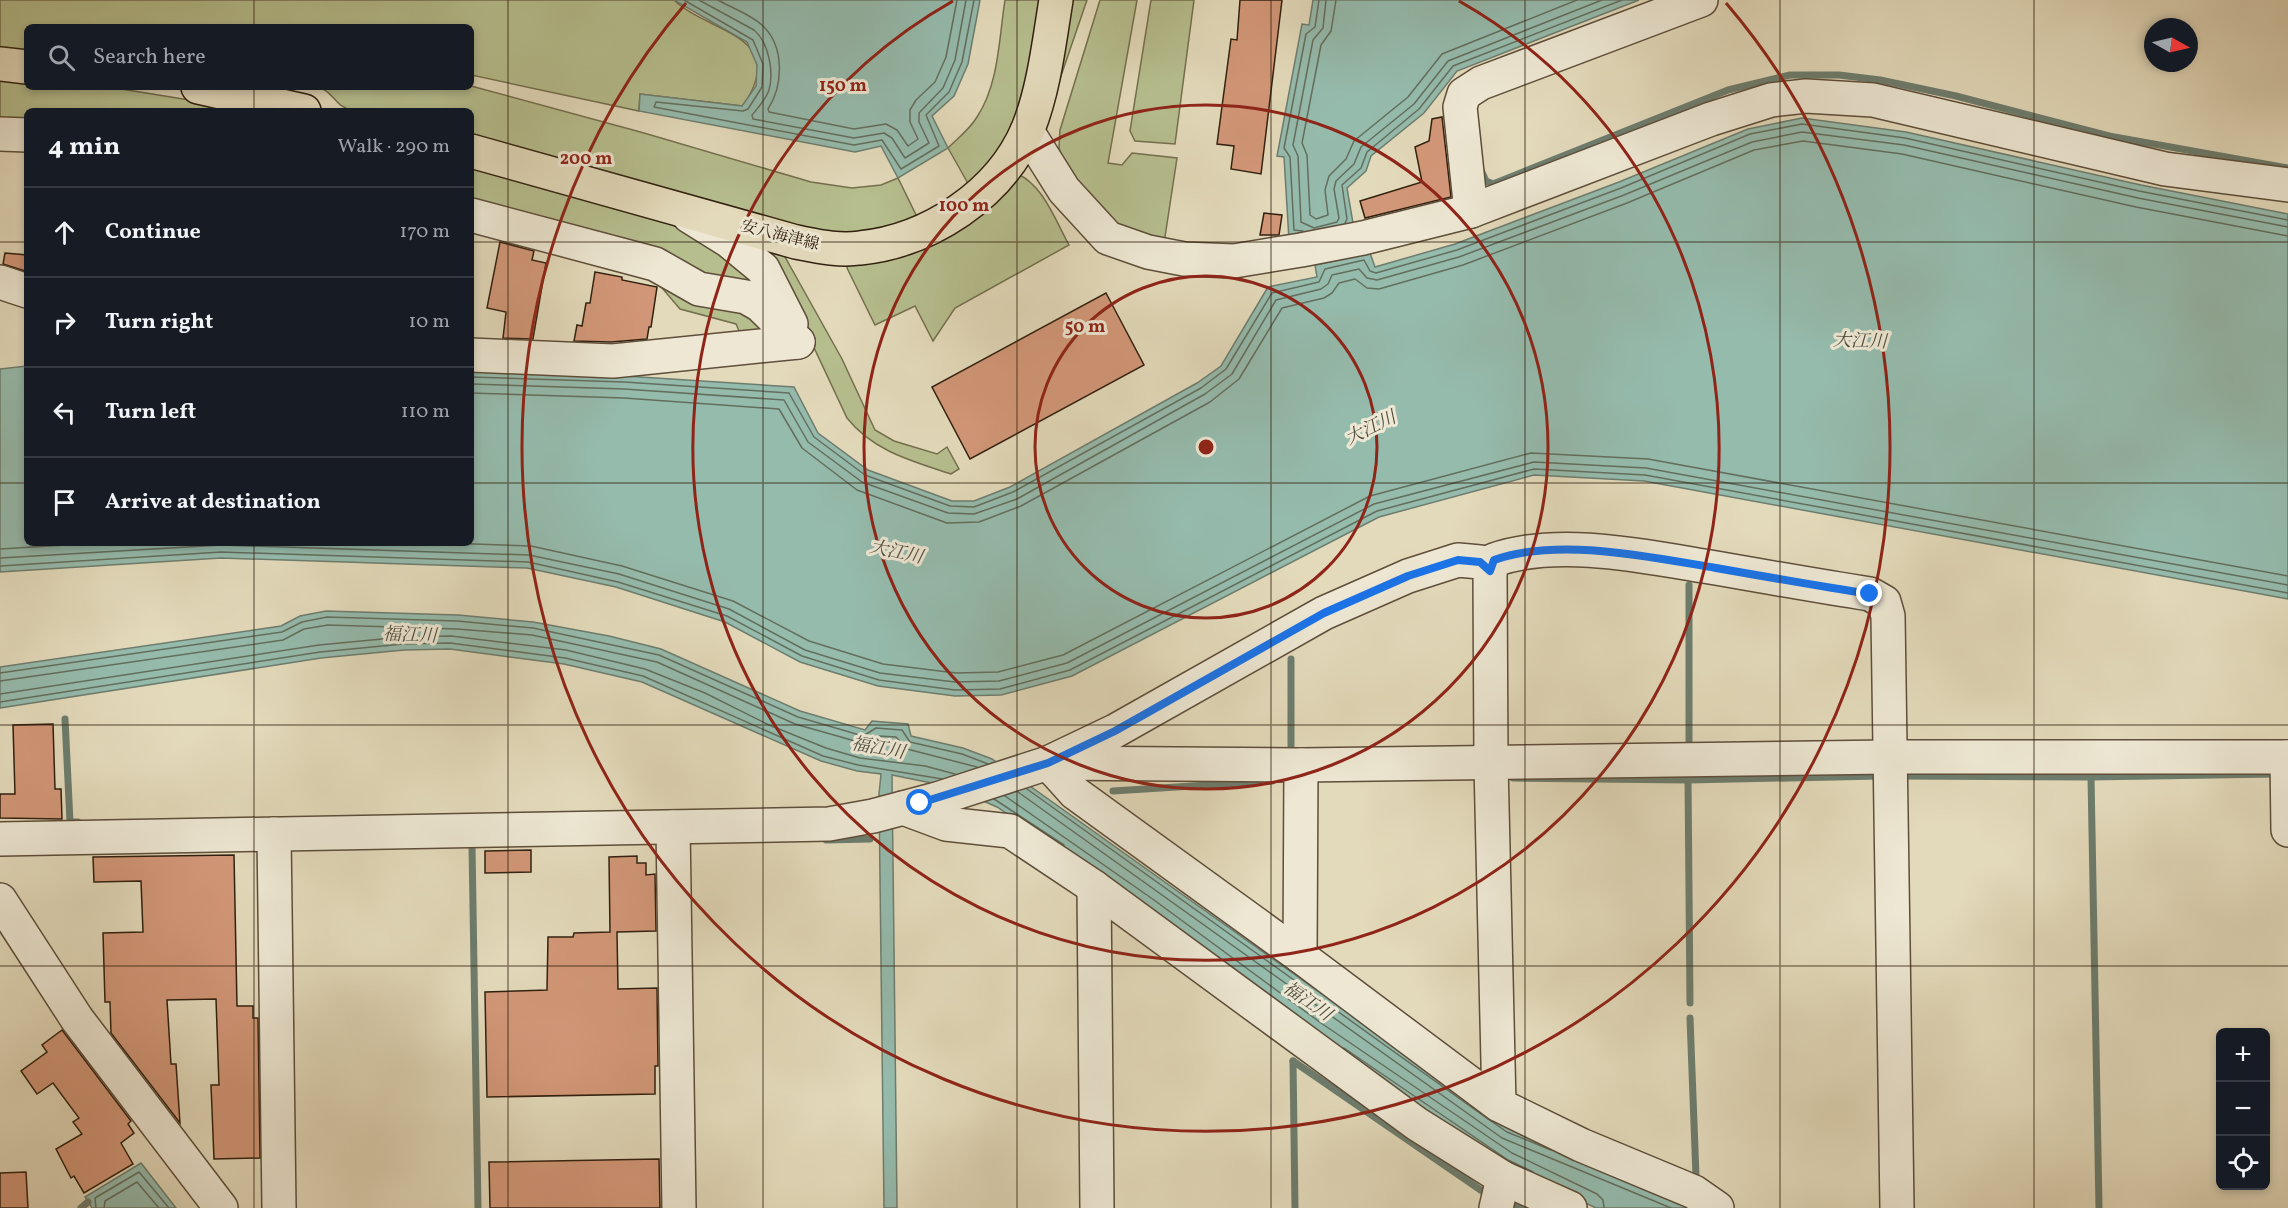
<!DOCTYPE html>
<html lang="en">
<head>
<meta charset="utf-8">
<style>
  :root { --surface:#171b24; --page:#242831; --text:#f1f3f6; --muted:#9ea1a6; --line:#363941 }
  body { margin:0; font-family:Vollkorn,"Noto Serif JP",serif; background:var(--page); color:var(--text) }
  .controls { position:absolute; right:18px; bottom:18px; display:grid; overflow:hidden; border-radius:9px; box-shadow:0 3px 9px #0003 }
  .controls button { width:54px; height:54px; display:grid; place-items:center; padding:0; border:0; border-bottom:2px solid var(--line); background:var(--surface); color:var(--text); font:30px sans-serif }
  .compass { position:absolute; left:2144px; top:18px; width:54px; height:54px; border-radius:50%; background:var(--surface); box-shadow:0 3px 9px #0003; rotate:98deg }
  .stop { position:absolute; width:18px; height:18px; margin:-14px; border:4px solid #1a73e8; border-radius:50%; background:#fff }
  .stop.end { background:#1a73e8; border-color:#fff; box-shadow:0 2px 6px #0008 }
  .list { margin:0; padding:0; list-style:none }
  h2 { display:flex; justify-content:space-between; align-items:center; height:78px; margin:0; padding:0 24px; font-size:26px }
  h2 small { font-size:20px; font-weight:400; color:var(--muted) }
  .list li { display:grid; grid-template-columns:39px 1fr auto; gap:18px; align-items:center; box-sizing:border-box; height:90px; padding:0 24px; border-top:2px solid var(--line) }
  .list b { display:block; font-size:22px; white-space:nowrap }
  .list em { font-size:20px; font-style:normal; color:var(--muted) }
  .icon { flex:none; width:33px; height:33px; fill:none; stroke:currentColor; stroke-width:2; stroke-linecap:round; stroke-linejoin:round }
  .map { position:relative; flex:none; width:2288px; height:1208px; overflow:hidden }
  .search { position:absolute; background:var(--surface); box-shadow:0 3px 9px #0003; left:24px; top:24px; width:450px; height:66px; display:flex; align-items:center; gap:15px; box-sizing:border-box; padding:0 21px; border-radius:9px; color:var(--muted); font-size:22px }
  .panel { position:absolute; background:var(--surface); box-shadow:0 3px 9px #0003; left:24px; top:108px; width:450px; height:438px; border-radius:9px }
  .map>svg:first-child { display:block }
  .green { fill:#b6be8e; stroke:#746f4e; stroke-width:1.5 }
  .water { fill:#95bbad; stroke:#6d7d6e; stroke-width:1.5 }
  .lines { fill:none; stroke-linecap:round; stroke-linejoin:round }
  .shore { stroke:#636e5e; stroke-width:1.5 }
  .stream { stroke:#6d7d6e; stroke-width:7 }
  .building { fill:#d29778; stroke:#31200f; stroke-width:1.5 }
  .minor-casing { stroke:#5e4e3a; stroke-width:36 }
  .major-casing { stroke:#31200f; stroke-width:36 }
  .minor { stroke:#ede7d3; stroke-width:33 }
  .major { stroke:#e3dabb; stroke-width:33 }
  .route { stroke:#1a73e8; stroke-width:8 }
  .grid { fill:none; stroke:#31200f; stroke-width:1.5; stroke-opacity:0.55 }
  .ring { fill:none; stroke:#8f2418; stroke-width:3 }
  .labels { text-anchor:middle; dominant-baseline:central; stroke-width:6; stroke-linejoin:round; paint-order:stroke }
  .street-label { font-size:16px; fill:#31200f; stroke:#ede7d3 }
  .water-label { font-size:18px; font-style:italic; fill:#4f4e3e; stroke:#ede7d3 }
  .centre { fill:#8f2418; stroke:#ede7d3; stroke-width:3 }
  .ring-label { font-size:18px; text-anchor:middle; font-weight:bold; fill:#8f2418; stroke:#ede7d3; stroke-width:6; stroke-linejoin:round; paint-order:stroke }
</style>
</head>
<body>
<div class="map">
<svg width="2288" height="1208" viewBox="0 0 2288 1208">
  <rect width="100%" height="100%" fill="#e3dabb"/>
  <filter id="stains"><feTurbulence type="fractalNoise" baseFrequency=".00333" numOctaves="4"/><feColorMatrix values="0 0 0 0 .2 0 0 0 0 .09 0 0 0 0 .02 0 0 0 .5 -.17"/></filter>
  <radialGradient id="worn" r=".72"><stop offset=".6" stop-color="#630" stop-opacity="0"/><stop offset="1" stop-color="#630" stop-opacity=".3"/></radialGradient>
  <!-- green -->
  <g class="green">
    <path d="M0,0h674c35,34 117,34 69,106l-103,-12 -1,17 -168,-36v-48h-444v28l-27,-2z"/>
    <path d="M1005,0h39l-16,84 -24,62 -34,41 -22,-39c10,-10 22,-19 29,-31 22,-33 22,-79 28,-117z"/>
    <path d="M1071,0h16l-37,108z"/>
    <path d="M1100,0h37l-29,163 14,2 10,-12 45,5 -12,79 5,4 -59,-11 -49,-68 -3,-15 1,-17z"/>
    <path d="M1151,0h43l-19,144 -40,-3 -5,-10z"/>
    <path d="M0,75l27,3v9h82l148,24h-230v17l-27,-1z"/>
    <path d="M471,86l173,47 167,49 41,6 29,-3 17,-7 21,43 -81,15 -367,-96v-29h-117c-21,-5 -19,-18 -35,-24z"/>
    <path d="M471,164l204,56 76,52 24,39 -304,-101z"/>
    <path d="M1017,174c26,10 39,48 52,71l-114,63 -22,33 -18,-35 -40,19 -28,-57 2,-6z"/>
    <path d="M746,242l30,9 9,6 57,102 33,71 19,11 43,13 10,-7 12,22 -8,5c-39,-13 -78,-23 -104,-56l-68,-145z"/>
    <path d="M657,282l85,21 23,28 -25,2 -4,-9 -56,-15z"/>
  </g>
  <!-- water -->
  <g class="water">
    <path d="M674,0h306l-12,64 -14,32 -22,20 16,32 -50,30 -17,-32 -26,6 -216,-41 1,-17 102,12 14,-20 1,-21 -10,-23z"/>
    <path d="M1313,0h326l-182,71 -33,42 -53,43 -5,15 -19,17 6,35 -4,4 -60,13 -5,-83 -7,-1 25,-132 7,1z"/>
    <path d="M1802,118l104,14 235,53 147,29v385l-644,-118 -110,-6 -155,42 -307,159 -71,19 -46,1 -77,-10 -78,-24 -75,-40 -109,-35 -89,-19 -306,-10 -221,14v-203l27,-3v177h444v-172l154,5 169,11 24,46 50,37 84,31h22l36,-14 187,-104 24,-17 47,-79 49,-10 -2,-12 55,-12 5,14 80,-23 164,-62 129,-53z"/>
    <path d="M326,611l132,4 75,7 76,14 52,13 139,62 65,19 7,-9 36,3 3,12 52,12 29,11 517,368 187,81h-100l-90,-43 -193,-131 -255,-186 -61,-41 -46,-20 -59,-12 5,433h-13l-5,-414 2,-20 -24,-3 -36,-10 -179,-79 -78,-18 -114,-15 -46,1 -83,8 -321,50v-41l281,-41 19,-10z"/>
    <path d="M141,1163l35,45h-84l-7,-11z"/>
  </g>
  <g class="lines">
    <!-- shore -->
    <g class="shore">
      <path d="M684,0l69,40 10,24 -1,23 -14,22 -5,2 -87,-9 -2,5 200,38 28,-5 19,29 38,-23 -13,-31 23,-23 13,-30 12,-62"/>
      <path d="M699,0l55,30c15,13 20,42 15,60 -3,9 -11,18 -17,25l1,4 101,19 30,-5 8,5 13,20 24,-15 -10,-21v-9l24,-25 12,-28 11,-60"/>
      <path d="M718,0c14,8 34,15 45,26 22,21 20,60 5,83l1,3 85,17 32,-5 11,6 11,16 10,-7 -8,-17v-12l6,-10 19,-18 11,-25 11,-57"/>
      <path d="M1326,0l-3,28 -10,12 -20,105 5,11 3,66 13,6 23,-6 2,-4 -5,-29 2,-8 18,-17 7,-17 53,-43 34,-43 154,-61"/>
      <path d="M1336,0l-5,31 -10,14 -19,98 5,12 3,60 6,4 12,-4 -3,-25 4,-14 17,-17 8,-18 54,-44 34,-43 135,-54"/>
      <path d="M1345,223l2,-4 -5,-34 19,-17 6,-16 52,-43 34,-43 169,-66"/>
      <path d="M1303,231l-9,-1 -4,-73 -6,-9 22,-114 9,-7 4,-27"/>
      <path d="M471,377l153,5 165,11 25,44 51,38 85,31 24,1 39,-15 188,-104 25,-19 46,-76 47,-11 6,-13 39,-9 6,11 6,2 81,-23 164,-62 129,-54 52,-10 103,14 234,53 149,29"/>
      <path d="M471,384l153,5 160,11 24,42 54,40 86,31 26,1 43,-15 188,-105 27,-20 44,-74 45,-11 7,-5 4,-9 27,-6 8,9 10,2 82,-23 165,-62 128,-53 50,-10 102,13 234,53 150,29"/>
      <path d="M471,393l153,5 155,11 23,39 55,42 90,33 32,-1 42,-16 189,-104 29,-23 43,-71 42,-10 8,-5 7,-10 16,-4 12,9 12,1 84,-24 164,-62 127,-53 49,-9 99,13 234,53 152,29"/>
      <path d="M445,543l86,3 91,20 111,35 76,40 74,23 73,9 42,-1 65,-17 307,-159 161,-43 117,6 640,117"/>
      <path d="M0,549l99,-6"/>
      <path d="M0,558l221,-13 308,10 90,19 110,35 76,41 75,23 75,9 44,-1 68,-18 307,-159 160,-42 112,6 642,117"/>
      <path d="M0,566l221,-14 307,10 90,20 109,34 75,40 77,24 76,10 45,-1 70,-19 307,-159 157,-42 111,6 643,118"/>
      <path d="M0,673l282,-41 20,-10 25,-5 130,4 76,7 126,27 139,62 65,19 13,-8 26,2 8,12 52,12 26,10"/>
      <path d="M0,681l283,-41 21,-11 24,-4 129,4 75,6 125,27 138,62 67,19 9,-1 8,-6 17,1 11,12 70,18"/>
      <path d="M0,694l319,-49 84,-8 48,-1 115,14 79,19 60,24 64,32 57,23 34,10 65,8 30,8"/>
      <path d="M0,702l320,-50 83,-8 47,-1 115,15 78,18 180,80 35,9 84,14"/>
      <path d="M1027,789l461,330"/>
      <path d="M1018,792l484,346 169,70"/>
      <path d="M1005,796l149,104 167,123 191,130 85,41 6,6 1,8"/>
      <path d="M994,799l70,46"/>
      <path d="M1344,1048l164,112 25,12"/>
      <path d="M1488,1119l19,13 44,18"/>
      <path d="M96,1208l-1,-10 44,-26 30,36"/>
      <path d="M104,1208l1,-7 32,-19 22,26"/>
    </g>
    <!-- stream -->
    <g class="stream">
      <path d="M1480,168l6,13 7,3 235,-94 62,-15h49l41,5 76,16 153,40 179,32"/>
      <path d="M1291,659v96"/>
      <path d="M65,719l5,103h8"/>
      <path d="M1689,750v-165"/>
      <path d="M1899,776l192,1 184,-3"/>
      <path d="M2091,777l8,431"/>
      <path d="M1513,778l175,2 192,-4"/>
      <path d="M1688,778l2,225"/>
      <path d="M1113,791l159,-10"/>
      <path d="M826,840l44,-1"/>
      <path d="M472,846l6,362"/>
      <path d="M1690,1018l6,158"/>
      <path d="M1293,1061l192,132"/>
      <path d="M1293,1061l2,147"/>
      <path d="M1507,1201l14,7"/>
      <path d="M81,1208l7,-6"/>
    </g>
  </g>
  <!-- building -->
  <g class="building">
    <path d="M1240,0h42l-21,174 -30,-5 3,-23 -17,-2 14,-105 6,1z"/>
    <path d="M1442,117l9,80 -86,21 -5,-17 62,-19 -7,-35 14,-6 3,-22z"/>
    <path d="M1264,213l18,2 -3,20h-19z"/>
    <path d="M500,242l34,9 -2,9 14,3 -13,76 -30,-1 3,-26 -19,-4z"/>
    <path d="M5,253l22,2 -2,16 -22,-7z"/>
    <path d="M595,272l27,5v3l35,7 -6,40h-2l-2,12 -36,3 -37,-1 3,-16 5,1 4,-23h4z"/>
    <path d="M1106,293l38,72 -174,94 -38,-72z"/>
    <path d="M53,724l2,65h6l1,30 -62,-1v-24h15l-2,-69z"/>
    <path d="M531,850v22l-46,1v-22z"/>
    <path d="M234,855l3,151h16v12h5l2,140 -46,1 -3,-74h8l-3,-86 -49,1 4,64h5l4,59 -69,-90 -1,-31h-5l-2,-69 40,-1 -2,-51 -47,1 -1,-25z"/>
    <path d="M637,856v7h9v12l9,-1 1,57 -39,1 1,57 39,-1 1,78h-3v28l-168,3 -2,-105 62,-2 1,-53h25l1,-4 36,-1 -1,-75z"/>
    <path d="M62,1030l69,91 -3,3 6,9 -13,10 12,21 -49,29 -10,-17 -3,2 -15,-29 26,-15 -9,-12 6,-4 -26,-35 -16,11 -16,-23 26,-19 -5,-7z"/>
    <path d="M659,1159l1,49h-170l-1,-46z"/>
    <path d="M26,1172l2,36h-28v-35z"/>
  </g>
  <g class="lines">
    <defs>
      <g id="minor">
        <path d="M1027,131l37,59 44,48 40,14 36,7 50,2 67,-11 62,-12 108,-27 240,-92 60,-19 35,-4 67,4 292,69 123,16"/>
        <path d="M0,134l27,1"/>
        <path d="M1471,211l-11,-104 4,-13 17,-11 220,-83"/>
        <path d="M471,215l184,49 44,25 47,8 14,8 38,37"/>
        <path d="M689,216l40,25 34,28 28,55"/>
        <path d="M0,282l27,9"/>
        <path d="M471,355l142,6 185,-19"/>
        <path d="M1490,571l4,-11c65,-23 154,-3 222,8 51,9 102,18 154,26l14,8 4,14 9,592"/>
        <path d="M2287,757l1,73"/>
        <path d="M903,808l43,16 64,7 84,56 323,237 86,54 67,30"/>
        <path d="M673,827l6,381"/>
        <path d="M274,834l5,374"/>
        <path d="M0,839l829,-15 44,-8 64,-17 111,-36 253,2 588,-8h399"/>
        <path d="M1094,887l3,321"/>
        <path d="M0,900l77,119 144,189"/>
        <path d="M1300,956l1,-191"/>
        <path d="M1499,1105l-8,-341 -1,-193 -10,-9 -22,-2 -50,16 -84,37 -209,118 -67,32 27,30 225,163 199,149 82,40 113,47 23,16"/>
        <path d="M1496,1208l7,-30"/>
      </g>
      <g id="major">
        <path d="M0,64l27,3"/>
        <path d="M198,87l106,24"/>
        <path d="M471,151l325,91c21,4 42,9 64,6 69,-7 140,-53 168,-119 16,-40 21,-86 28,-129"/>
      </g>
    </defs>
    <!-- minor casing -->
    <use href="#minor" class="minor-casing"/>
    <!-- major casing -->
    <use href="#major" class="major-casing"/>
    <!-- minor -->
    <use href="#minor" class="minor"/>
    <!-- major -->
    <use href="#major" class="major"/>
  </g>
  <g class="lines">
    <!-- route -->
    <path class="route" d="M920,803l128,-40 67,-32 209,-118 84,-37 50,-16 22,2 10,9 4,-11c65,-23 155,-3 222,8 51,9 102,18 154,26"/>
  </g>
  <!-- grid -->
  <path class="grid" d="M254,0v27M508,0v1208M763,0v1208M1017,0v1208M1271,0v1208M1525,0v1208M1780,0v1208M2034,0v1208M254,87v24M0,242h27M471,242h1817M0,483h27M471,483h1817M254,543v665M0,725h2288M0,966h2288"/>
  <!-- distance rings -->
  <g class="ring">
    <circle cx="1206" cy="447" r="171"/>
    <circle cx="1206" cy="447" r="342"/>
    <path d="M1459 1A513 513 0 1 1 953 1"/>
    <path d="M1726 3A684 684 0 1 1 686 3"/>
  </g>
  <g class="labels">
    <!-- street labels -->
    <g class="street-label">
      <text transform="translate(780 236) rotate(14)">安八海津線</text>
    </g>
    <!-- water labels -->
    <g class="water-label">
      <text transform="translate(1860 342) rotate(2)">大江川</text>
      <text transform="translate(1371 429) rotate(-26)">大江川</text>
      <text transform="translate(896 553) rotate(12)">大江川</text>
      <text transform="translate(410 636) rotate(2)">福江川</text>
      <text transform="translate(878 749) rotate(10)">福江川</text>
      <text transform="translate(1307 1002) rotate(35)">福江川</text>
    </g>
  </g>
  <circle cx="1206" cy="447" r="9" class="centre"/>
  <g class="ring-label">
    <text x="843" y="91">150 m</text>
    <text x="586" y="164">200 m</text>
    <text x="964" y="211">100 m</text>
    <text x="1085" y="332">50 m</text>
  </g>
  <rect width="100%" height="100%" filter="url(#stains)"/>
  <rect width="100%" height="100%" fill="url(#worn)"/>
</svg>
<div class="controls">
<button>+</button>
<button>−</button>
<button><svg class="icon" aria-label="locate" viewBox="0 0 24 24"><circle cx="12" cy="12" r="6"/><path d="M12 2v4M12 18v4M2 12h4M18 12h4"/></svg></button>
</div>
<svg class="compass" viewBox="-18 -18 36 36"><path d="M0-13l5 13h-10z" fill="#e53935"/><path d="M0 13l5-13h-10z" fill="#9ea1a6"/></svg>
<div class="stop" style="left:920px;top:803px"></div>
<div class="stop end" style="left:1870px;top:594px"></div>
<div class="search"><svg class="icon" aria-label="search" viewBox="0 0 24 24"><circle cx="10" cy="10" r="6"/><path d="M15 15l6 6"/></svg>Search here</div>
<section class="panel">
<h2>4 min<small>Walk · 290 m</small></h2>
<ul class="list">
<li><svg class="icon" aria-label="ahead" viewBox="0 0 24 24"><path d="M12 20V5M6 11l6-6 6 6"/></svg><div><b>Continue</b></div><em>170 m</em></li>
<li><svg class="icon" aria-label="right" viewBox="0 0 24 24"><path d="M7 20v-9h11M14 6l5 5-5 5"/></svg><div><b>Turn right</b></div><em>10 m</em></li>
<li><svg class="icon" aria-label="left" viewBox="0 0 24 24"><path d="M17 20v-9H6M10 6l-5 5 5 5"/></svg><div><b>Turn left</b></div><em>110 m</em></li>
<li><svg class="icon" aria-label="arrive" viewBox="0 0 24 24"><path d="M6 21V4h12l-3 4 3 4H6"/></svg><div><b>Arrive at destination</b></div></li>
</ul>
</section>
</div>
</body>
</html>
